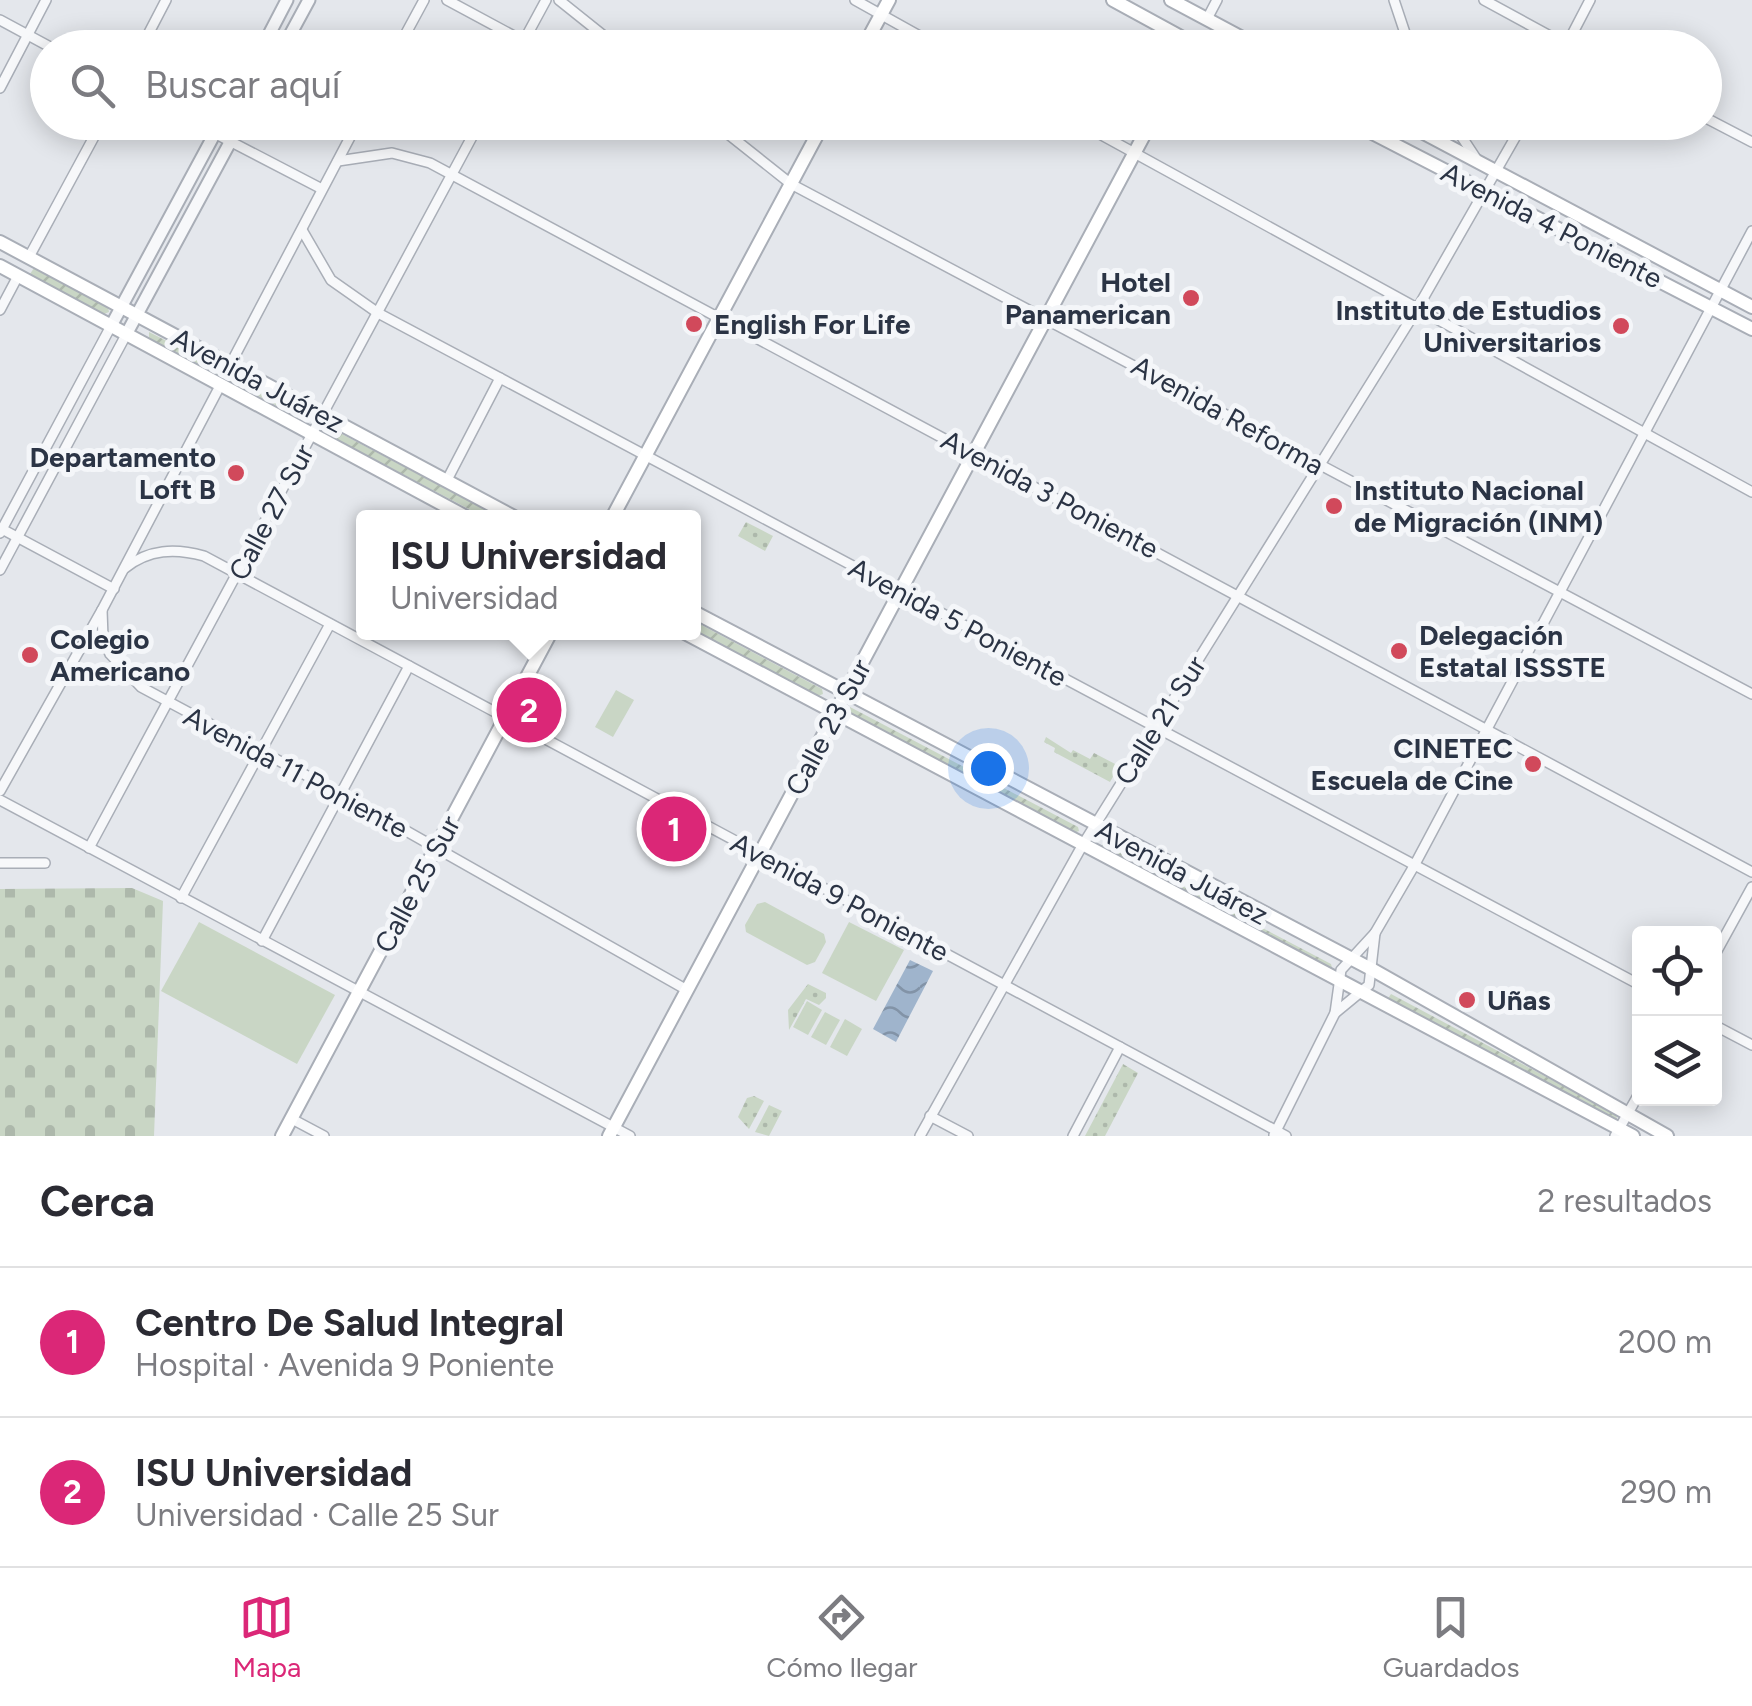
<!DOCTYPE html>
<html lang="es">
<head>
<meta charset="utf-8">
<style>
  :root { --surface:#fff; --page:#f7f7f7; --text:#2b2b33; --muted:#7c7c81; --line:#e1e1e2; --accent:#db2777 }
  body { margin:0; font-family:Figtree,sans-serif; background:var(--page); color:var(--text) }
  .controls { position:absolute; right:30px; bottom:30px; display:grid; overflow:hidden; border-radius:10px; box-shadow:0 5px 25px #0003 }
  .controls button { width:90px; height:90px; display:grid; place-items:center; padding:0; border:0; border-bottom:2px solid var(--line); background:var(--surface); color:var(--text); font:50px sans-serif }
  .you { position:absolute; left:988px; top:768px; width:35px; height:35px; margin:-25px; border:8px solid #fff; border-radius:50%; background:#1a73e8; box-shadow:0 0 0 15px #1a73e833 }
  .badge { display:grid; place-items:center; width:65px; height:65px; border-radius:50%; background:var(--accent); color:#fff; font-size:32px; font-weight:700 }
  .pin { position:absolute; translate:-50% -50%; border:5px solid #fff; box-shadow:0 2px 10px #0006 }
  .popup { position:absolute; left:356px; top:510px; width:345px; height:130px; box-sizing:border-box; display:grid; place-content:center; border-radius:10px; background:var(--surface); filter:drop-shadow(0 2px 8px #0005); font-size:32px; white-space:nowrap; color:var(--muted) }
  .popup b { font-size:38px; color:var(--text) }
  .popup::after { content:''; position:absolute; left:50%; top:100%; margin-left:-20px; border:20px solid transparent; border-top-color:var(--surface) }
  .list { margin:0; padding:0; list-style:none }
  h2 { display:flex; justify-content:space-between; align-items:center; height:130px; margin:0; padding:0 40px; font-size:42px }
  h2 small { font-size:32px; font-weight:400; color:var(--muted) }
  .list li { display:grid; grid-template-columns:65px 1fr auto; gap:30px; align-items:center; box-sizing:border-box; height:150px; padding:0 40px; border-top:2px solid var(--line) }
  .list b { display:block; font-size:38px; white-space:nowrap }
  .list p { margin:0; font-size:32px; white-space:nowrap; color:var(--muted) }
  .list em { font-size:32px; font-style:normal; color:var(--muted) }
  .icon { flex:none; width:55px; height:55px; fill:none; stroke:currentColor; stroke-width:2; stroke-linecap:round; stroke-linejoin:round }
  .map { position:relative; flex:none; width:1752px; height:1136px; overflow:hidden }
  .search { position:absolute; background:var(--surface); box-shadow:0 5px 25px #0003; left:30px; right:30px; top:30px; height:110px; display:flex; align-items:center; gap:25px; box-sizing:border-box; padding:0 35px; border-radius:55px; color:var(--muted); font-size:38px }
  .sheet { height:430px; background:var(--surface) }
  nav { display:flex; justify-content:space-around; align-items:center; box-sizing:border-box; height:140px; border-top:2px solid var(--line); background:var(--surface); font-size:28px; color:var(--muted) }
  nav a { display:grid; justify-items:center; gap:5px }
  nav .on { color:var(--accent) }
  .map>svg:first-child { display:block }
  .grass { fill:url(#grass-dots) }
  .cemetery { fill:url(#cemetery-stones) }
  .garden { fill:url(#garden-furrows) }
  .pitch { fill:#c9d6c5 }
  .water { fill:url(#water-waves) }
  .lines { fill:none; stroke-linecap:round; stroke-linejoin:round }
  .minor-casing { stroke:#a9aeb7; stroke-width:12 }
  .tertiary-casing { stroke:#a9aeb7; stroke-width:15 }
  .secondary-casing { stroke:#a9aeb7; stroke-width:16 }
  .minor { stroke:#f7f8fa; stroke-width:9 }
  .tertiary { stroke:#f7f8fa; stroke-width:11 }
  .secondary { stroke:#fff; stroke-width:12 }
  .poi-dot { fill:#d1495b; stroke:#f4f6f9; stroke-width:4 }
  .labels { text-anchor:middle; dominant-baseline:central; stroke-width:10; stroke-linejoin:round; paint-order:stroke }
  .street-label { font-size:28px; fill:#2b3445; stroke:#f4f6f9 }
  .poi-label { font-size:28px; font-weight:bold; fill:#2b3445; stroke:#f4f6f9; text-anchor:start }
</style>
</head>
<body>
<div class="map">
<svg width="1752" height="1136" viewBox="0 0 1752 1136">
  <defs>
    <pattern id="grass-dots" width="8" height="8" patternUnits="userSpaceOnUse" patternTransform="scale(2.5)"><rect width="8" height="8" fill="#c9d6c5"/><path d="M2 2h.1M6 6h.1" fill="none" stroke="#adb8ab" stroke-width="1.8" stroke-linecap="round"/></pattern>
    <pattern id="cemetery-stones" width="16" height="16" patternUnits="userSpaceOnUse" patternTransform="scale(2.5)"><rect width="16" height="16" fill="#c9d6c5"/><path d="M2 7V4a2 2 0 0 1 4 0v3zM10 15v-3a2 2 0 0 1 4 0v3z" fill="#adb8ab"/></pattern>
    <pattern id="garden-furrows" width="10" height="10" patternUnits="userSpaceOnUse" patternTransform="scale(2.5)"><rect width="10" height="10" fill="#c9d6c5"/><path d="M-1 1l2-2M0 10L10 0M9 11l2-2" fill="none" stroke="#adb8ab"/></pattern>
    <pattern id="water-waves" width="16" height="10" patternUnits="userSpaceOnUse" patternTransform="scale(2.5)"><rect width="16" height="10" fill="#9fb4cc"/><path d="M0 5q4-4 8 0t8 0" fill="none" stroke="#8293a7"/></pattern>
  </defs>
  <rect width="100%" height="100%" fill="#e4e7ec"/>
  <!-- grass -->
  <g class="grass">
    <path d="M746,522l27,14 -8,15 -27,-15z"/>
    <path d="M1046,737l25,16 2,-3 17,9 4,-6 25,13 -9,16 -56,-30 1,-4 -11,-6z"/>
    <path d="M808,984l18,9v5l-7,7 -13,-6 -17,31 -1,-20z"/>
    <path d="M1123,1064l15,9 -33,63h-20z"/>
    <path d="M754,1096l10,5 -15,28 -11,-12 9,-19z"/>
    <path d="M769,1105l13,6 -13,25 -14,-4z"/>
  </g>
  <!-- cemetery -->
  <path class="cemetery" d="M132,888l31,13 -9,235h-154v-247z"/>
  <!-- garden -->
  <g class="garden">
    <path d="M34,268l74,39 1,5 -5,2 -74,-40z"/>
    <path d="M149,332l155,79 1,5 -5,2 -151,-80z"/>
    <path d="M336,431l164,86h-16l-152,-80z"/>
    <path d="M694,621l128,68 1,5 -5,2 -124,-66z"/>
    <path d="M850,707l228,120 1,4 -5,2 -225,-120z"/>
    <path d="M1103,844l228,120 1,4 -231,-120z"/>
    <path d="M1391,994l225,120 1,5 -230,-119z"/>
  </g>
  <!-- pitch -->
  <g class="pitch">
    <path d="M616,690l18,10 -21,37 -18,-10z"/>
    <path d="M765,902l59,32 2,8 -11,20 -8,3 -61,-33 -1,-7 12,-21z"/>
    <path d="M199,922l136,73 -38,69 -136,-73z"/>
    <path d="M849,922l55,28 -28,51 -54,-28z"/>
    <path d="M807,1001l15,9 -14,25 -15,-8z"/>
    <path d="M825,1012l15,8 -14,25 -15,-8z"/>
    <path d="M845,1019l17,10 -15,27 -17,-9z"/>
  </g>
  <!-- water -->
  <path class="water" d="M910,960l23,11 -37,71 -23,-13z"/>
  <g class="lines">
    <defs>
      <g id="minor">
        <path d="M447,0l89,48"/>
        <path d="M559,0l60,48"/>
        <path d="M855,0l86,48"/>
        <path d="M1394,0l16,48"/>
        <path d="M1484,0l88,48"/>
        <path d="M1207,19l10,-19"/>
        <path d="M0,20l52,28"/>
        <path d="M141,48l25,-48"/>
        <path d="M398,48l26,-48"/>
        <path d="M520,48l26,-48"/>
        <path d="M1565,48l25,-48"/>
        <path d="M0,88l46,-88"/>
        <path d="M1704,117l48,25"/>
        <path d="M193,122l129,67"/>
        <path d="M713,122l78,62 961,510"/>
        <path d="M1078,122l674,370"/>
        <path d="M1452,122l25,38"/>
        <path d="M338,161l54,-8 38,10 1322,709"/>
        <path d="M302,230l29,50 47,33 1262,672"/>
        <path d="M29,257l73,-135"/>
        <path d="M0,310l18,-34"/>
        <path d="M230,365l128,-243"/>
        <path d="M447,480l53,-102"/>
        <path d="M0,528l114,61"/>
        <path d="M0,533l111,-207"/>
        <path d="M125,568c24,-19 50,-20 79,-12l1082,580"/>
        <path d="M0,570l127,-237"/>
        <path d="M102,610l1,28 7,16 31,33 200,107 346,196"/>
        <path d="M0,791l102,-181 119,-226"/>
        <path d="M0,800l630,336"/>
        <path d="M89,848l391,-726"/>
        <path d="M0,863h45"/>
        <path d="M181,898l149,-274"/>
        <path d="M262,941l147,-275"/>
        <path d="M1714,956l38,-69"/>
        <path d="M1335,1013l34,-28 6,-52"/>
        <path d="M1714,1025l38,20"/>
        <path d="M930,1116l38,20"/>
        <path d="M292,1119l32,17"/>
        <path d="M1274,1135l61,-122 6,-43 34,-37 39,-67 338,-635"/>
        <path d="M920,1136l162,-290 335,-537 107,-187"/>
        <path d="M1073,1136l47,-89"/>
        <path d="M1615,1136l25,-44"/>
      </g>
      <g id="tertiary">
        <path d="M262,48l25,-48"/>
        <path d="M283,48l26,-48"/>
        <path d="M111,326l110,-204"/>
        <path d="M127,333l114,-211"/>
      </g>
      <g id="secondary">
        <path d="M1113,0l88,48"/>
        <path d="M1171,0l90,48"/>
        <path d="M863,48l26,-48"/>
        <path d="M1351,122l401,207"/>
        <path d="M1403,122l349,185"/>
        <path d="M0,242l516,276"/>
        <path d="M0,266l468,252"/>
        <path d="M612,518l212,-396"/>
        <path d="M694,612l679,358 294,166"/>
        <path d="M683,632l950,504"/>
        <path d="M282,1136l269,-504"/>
        <path d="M609,1136l542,-1014"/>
      </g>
    </defs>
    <!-- minor casing -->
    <use href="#minor" class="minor-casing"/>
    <!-- tertiary casing -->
    <use href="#tertiary" class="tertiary-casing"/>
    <!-- secondary casing -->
    <use href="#secondary" class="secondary-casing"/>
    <!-- minor -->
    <use href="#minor" class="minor"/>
    <!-- tertiary -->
    <use href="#tertiary" class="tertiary"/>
    <!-- secondary -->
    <use href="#secondary" class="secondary"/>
  </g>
  <!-- markers -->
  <g class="poi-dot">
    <circle cx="1191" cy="298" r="10"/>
    <circle cx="694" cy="324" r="10"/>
    <circle cx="1621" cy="326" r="10"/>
    <circle cx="236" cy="473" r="10"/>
    <circle cx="1334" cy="506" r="10"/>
    <circle cx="1399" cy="651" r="10"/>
    <circle cx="30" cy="655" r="10"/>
    <circle cx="1533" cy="764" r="10"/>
    <circle cx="1467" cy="1000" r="10"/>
  </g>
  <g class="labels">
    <!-- street labels -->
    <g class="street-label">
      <text transform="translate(1552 225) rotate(27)">Avenida 4 Poniente</text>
      <text transform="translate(258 380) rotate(28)">Avenida Juárez</text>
      <text transform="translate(1228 415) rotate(29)">Avenida Reforma</text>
      <text transform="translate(1050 494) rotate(28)">Avenida 3 Poniente</text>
      <text transform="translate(271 512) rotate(-62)">Calle 27 Sur</text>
      <text transform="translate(958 622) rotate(28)">Avenida 5 Poniente</text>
      <text transform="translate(1160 720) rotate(-58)">Calle 21 Sur</text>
      <text transform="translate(828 727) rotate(-62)">Calle 23 Sur</text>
      <text transform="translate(296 772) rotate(28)">Avenida 11 Poniente</text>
      <text transform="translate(1182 872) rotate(28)">Avenida Juárez</text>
      <text transform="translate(417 884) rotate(-62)">Calle 25 Sur</text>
      <text transform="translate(840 897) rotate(28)">Avenida 9 Poniente</text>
    </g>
    <!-- poi labels -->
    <g class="poi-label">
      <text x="1171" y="282" text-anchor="end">Hotel<tspan x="1171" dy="32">Panamerican</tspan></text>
      <text x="1601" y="310" text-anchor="end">Instituto de Estudios<tspan x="1601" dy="32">Universitarios</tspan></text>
      <text x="714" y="324">English For Life</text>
      <text x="216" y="457" text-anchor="end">Departamento<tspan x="216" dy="32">Loft B</tspan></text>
      <text x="1354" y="490">Instituto Nacional<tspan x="1354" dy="32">de Migración (INM)</tspan></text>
      <text x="1419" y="635">Delegación<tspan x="1419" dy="32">Estatal ISSSTE</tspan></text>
      <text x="50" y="639">Colegio<tspan x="50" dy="32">Americano</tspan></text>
      <text x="1513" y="748" text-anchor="end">CINETEC<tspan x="1513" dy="32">Escuela de Cine</tspan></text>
      <text x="1487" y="1000">Uñas</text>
    </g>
  </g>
</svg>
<div class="controls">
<button><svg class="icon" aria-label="locate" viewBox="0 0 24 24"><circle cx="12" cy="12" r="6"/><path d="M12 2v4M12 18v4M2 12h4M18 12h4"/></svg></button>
<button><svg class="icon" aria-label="layers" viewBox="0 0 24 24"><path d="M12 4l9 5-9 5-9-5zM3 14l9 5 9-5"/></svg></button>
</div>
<div class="you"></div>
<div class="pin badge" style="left:674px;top:829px">1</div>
<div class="pin badge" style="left:529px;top:710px">2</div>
<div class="popup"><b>ISU Universidad</b>Universidad</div>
<div class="search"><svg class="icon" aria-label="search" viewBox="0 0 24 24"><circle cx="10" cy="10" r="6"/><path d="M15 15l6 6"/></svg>Buscar aquí</div>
</div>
<section class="sheet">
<h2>Cerca<small>2 resultados</small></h2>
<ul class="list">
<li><span class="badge">1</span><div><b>Centro De Salud Integral</b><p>Hospital · Avenida 9 Poniente</p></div><em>200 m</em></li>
<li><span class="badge">2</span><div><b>ISU Universidad</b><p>Universidad · Calle 25 Sur</p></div><em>290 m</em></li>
</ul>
</section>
<nav>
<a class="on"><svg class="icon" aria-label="map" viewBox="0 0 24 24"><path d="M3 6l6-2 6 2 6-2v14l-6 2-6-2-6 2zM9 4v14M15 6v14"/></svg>Mapa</a>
<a><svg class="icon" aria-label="directions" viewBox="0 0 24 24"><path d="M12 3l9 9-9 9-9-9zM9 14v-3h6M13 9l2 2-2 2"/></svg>Cómo llegar</a>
<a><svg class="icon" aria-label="saved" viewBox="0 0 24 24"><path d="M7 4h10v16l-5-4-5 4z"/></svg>Guardados</a>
</nav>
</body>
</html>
